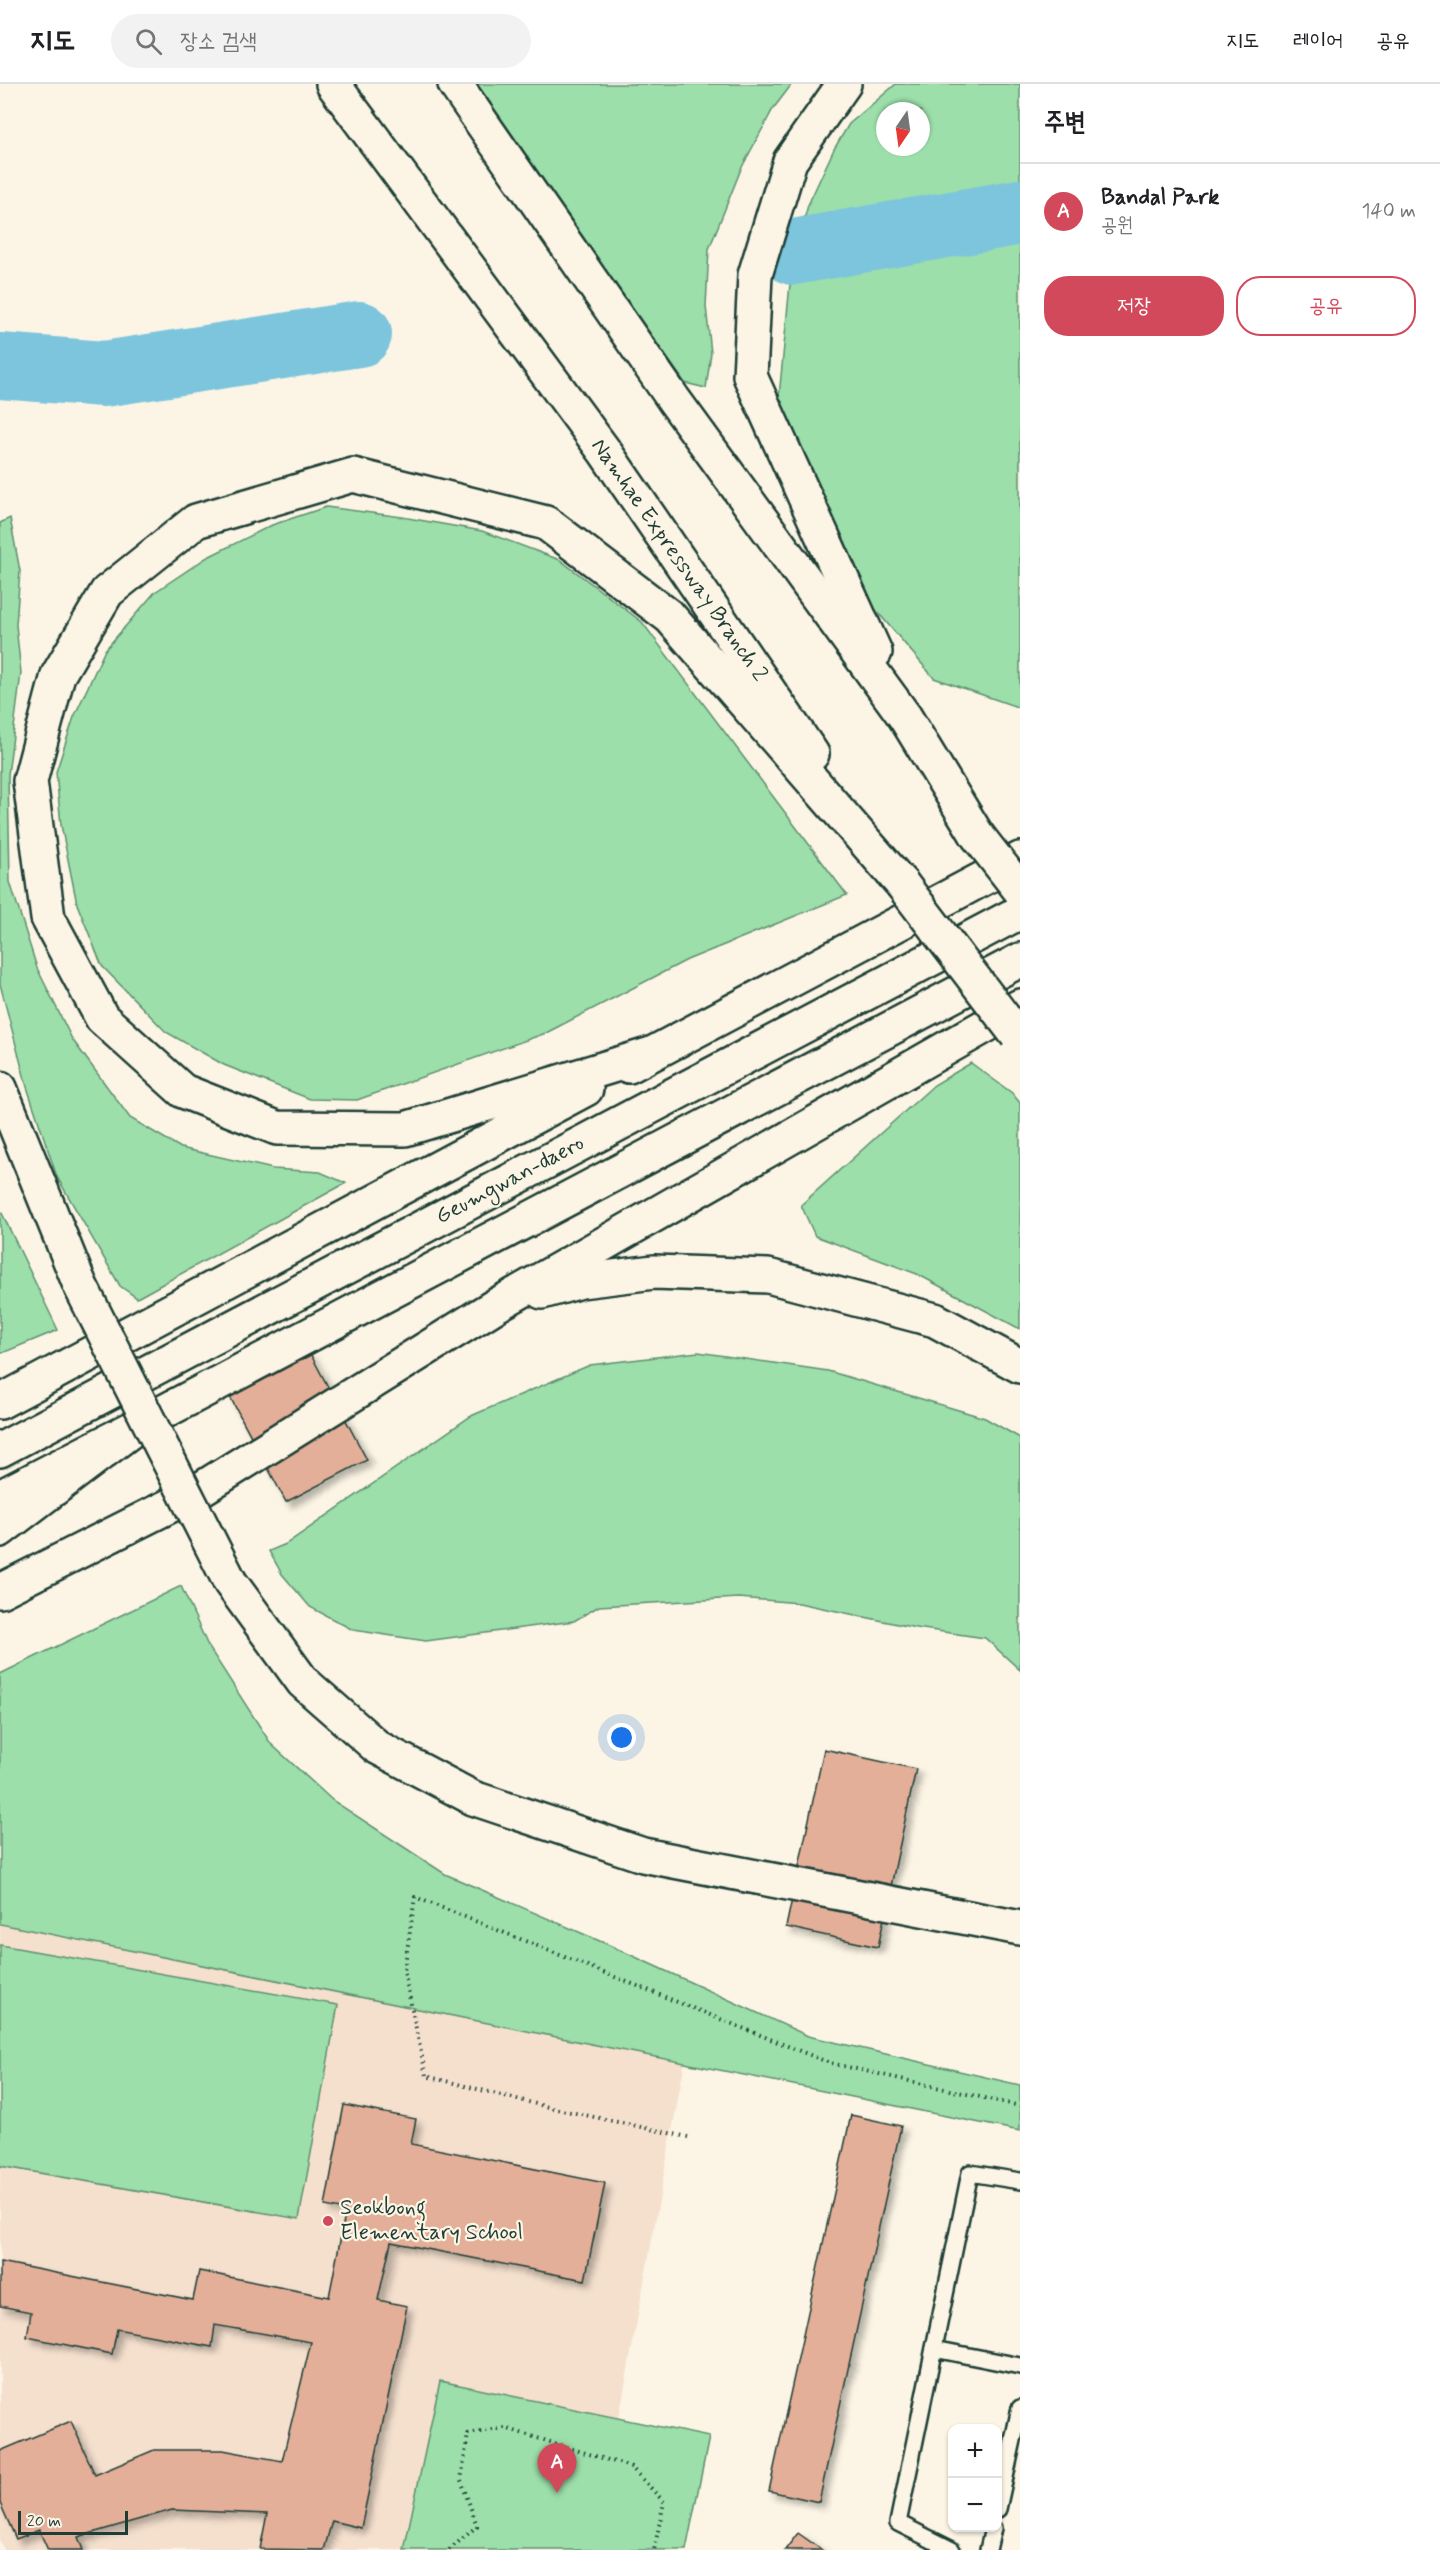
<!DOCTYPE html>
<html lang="ko">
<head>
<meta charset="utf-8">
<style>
  :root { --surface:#fff; --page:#f2f2f2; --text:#202124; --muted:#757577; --line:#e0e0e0; --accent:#d1495b }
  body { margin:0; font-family:Mynerve,"Poor Story",sans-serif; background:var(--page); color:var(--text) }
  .controls { position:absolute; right:18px; bottom:18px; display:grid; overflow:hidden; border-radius:12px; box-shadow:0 2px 4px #0004 }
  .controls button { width:54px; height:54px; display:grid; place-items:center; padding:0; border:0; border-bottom:2px solid var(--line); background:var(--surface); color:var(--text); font:30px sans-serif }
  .compass { position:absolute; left:876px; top:18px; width:54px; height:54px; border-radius:50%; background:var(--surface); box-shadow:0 2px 4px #0004; rotate:193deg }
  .scale { position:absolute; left:18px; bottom:15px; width:110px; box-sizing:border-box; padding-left:6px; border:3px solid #1f3d34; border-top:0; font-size:16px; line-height:21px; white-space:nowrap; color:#1f3d34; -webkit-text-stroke:4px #fcf5e5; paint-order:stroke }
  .you { position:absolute; left:622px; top:1654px; width:21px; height:21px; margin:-15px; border:4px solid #fff; border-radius:50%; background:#1a73e8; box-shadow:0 0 0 9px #1a73e833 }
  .badge { display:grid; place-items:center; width:39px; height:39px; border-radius:50%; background:var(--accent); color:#fff; font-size:20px; font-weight:700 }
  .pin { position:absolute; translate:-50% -50px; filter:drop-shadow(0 2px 3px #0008) }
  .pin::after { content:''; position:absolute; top:32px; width:21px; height:18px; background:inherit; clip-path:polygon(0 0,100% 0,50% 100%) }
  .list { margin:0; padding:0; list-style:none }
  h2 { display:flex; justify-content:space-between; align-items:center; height:78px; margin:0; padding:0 24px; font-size:26px }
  h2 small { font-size:20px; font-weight:400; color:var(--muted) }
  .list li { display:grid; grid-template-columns:39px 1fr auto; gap:18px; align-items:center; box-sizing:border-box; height:96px; padding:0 24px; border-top:2px solid var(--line) }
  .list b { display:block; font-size:22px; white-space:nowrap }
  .list p { margin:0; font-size:20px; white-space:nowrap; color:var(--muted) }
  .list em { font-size:20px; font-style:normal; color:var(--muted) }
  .actions { display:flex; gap:12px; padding:18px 24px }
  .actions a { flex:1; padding:14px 0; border:2px solid var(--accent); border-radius:24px; text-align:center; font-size:21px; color:var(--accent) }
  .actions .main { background:var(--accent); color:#fff }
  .icon { flex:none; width:33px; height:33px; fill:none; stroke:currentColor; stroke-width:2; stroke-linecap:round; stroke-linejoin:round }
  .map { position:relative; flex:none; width:1020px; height:2466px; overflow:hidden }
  header { display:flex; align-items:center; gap:36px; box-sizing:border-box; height:84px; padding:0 30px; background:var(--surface); border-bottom:2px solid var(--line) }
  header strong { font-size:28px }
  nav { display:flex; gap:33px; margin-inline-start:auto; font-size:21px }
  .search { width:420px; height:54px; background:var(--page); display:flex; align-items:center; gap:15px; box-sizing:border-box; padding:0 21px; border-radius:33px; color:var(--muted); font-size:22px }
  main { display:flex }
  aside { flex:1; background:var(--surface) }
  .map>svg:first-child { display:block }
  .built { fill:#f5e0ce }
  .green { fill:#9cdfaa; stroke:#5e8e6f; stroke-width:1.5; fill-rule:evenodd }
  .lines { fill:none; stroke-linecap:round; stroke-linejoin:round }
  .river { stroke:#7cc5dd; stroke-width:66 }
  .building { fill:#e4af99; stroke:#1f3d34; stroke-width:1.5; filter:url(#shadow) }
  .service-casing { stroke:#1f3d34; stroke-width:20 }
  .secondary-casing { stroke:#1f3d34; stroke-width:38 }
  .primary-casing { stroke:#1f3d34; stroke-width:38 }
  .motorway-casing { stroke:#1f3d34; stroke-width:38 }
  .path { stroke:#1f3d34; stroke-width:4; stroke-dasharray:1.5 4.5; stroke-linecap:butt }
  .service { stroke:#fcf5e5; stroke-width:15 }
  .secondary { stroke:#fcf5e5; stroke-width:33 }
  .primary { stroke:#fcf5e5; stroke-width:33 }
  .motorway { stroke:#fcf5e5; stroke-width:33 }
  .motorway-bridge-casing { stroke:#1f3d34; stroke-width:38; stroke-linecap:butt }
  .motorway-bridge { stroke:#fcf5e5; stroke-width:33 }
  .poi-dot { fill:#d1495b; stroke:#fcf5e5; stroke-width:2 }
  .labels { text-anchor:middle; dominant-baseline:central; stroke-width:4.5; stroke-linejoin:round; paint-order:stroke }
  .street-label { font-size:22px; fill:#1f3d34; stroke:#fcf5e5 }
  .poi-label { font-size:22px; fill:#1f3d34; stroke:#fcf5e5; text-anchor:start }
</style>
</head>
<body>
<header>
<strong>지도</strong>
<div class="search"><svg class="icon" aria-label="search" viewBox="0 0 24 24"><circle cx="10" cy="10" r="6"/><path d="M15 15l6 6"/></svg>장소 검색</div>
<nav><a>지도</a><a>레이어</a><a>공유</a></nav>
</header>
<main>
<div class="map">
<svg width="1020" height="2466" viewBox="0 0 1020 2466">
  <defs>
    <filter id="shadow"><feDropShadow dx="5.5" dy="5.5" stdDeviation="3" flood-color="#0004"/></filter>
  </defs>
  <rect width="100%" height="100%" fill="#fcf5e5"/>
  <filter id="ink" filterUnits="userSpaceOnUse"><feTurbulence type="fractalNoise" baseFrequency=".0167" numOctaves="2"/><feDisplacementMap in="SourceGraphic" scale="12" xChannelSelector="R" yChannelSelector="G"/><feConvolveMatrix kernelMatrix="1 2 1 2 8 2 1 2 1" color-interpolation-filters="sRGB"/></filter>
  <g filter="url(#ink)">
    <!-- built -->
    <path class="built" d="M0,1840l685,137 -66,357 -179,-37 -36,169h-400l-4,-9z"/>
    <!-- green -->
    <g class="green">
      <path d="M475,0h317l-19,25 -32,60 -32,80 -3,57 5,47 -5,35 -21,-5z"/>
      <path d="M896,0h124v624l-86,-30 -106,-124 -50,-147 14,-143 16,-59 26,-56 15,-25zM885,27h36v36h-36z"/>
      <path d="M326,423l76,10 80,14 78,29 82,62 205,273 -160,65 -141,73 -189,67 -47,-1 -86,-34 -58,-33 -64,-66 -25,-62 -16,-79 -5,-53 18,-55 31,-67 50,-58 51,-34 66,-33z"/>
      <path d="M10,434l10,53 -4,54 5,48 -13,102 2,107 27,86 35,71 58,79 51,30 92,21 47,3 26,11 -209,115 -17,-12 -63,-109 -30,-90 -27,-103v-461z"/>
      <path d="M971,979l41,30 8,10v226l-103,-55 -102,-38 -14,-31 133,-120z"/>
      <path d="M0,1125l58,121 -58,24z"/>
      <path d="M698,1268l130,19 157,47 35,20v232l-35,-32 -69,-10 -117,-25 -60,-5 -140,8 -25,15 -148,20 -73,-11 -43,-23 -28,-33 -13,-23 17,-7 185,-128 119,-51z"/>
      <path d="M181,1502l27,60 63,98 61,56 113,74 164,71 199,91 212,49v46l-1020,-207v-250z"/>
      <path d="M0,1861l338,60 -39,214 -299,-53z"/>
      <path d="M440,2297l269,56 -23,113h-282z"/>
    </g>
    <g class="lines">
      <!-- river -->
      <g class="river">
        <path d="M793,168l227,-40"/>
        <path d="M0,282l104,8 255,-40"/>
      </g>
    </g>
    <!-- building -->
    <g class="building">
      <path d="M310,1269l57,107 -81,42 -57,-107z"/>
      <path d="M824,1665l92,20 -38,178 -92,-20z"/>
      <path d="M344,2021l72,14 -5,25 194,39 -20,97 -194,-38 -13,58 29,6 -46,222 -29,-7 -8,29 -64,-1 7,-35 -95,-4 -94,27 5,13h-35l-9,-20 -23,9 -16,-36v-52l71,-30 24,54 59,-25h69l59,11 29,-119 -96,-17 -3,22 -95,-18 -5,25 -85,-17 4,-25 -31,-6v-44l193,38 6,-29 130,26 17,-87 -21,-4z"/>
      <path d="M851,2031l50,11 -82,376 -50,-11z"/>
      <path d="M798,2449l24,17h-37z"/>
    </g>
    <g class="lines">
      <defs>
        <g id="service">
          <path d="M934,2265l86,17"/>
          <path d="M998,2425l22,-101"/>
          <path d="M952,2466l-54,-27 72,-350 50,8"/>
          <path d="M988,2466l5,-22"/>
        </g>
        <g id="secondary">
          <path d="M0,1366l1020,-538"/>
          <path d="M0,1446l137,-104 883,-466"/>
        </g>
        <path id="primary" d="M0,1413l137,-71"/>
        <g id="motorway">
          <path d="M333,0l272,368 207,302"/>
          <path d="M455,0l219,316 231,317 72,118"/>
          <path d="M844,0l-54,77 -35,114 -5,101 125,276"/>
          <path d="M648,971l-243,74 -128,-1 -94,-37 -81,-73 -54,-100 -18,-137 28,-106 49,-83 89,-71 157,-46 193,48 124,94 232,267"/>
          <path d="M629,982l391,-207"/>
          <path d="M0,1004l80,197"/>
          <path d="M542,1208l39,-11 73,-9 114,4 167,44 85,46"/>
          <path d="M0,1318l586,-313"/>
          <path d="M230,1498l73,100 74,65 96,51 170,57 377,73"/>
          <path d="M0,1507l193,-97 302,-188 525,-300"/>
        </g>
      </defs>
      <!-- service casing -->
      <use href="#service" class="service-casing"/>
      <!-- secondary casing -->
      <use href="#secondary" class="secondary-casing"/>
      <!-- primary casing -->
      <use href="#primary" class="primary-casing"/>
      <!-- motorway casing -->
      <use href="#motorway" class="motorway-casing"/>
      <!-- path -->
      <g class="path">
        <path d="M688,2053l-136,-29 -126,-32 -22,-105 11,-74 415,166 190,43"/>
        <path d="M449,2466l28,-24 -16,-46 7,-46 37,-6 126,39 33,35 -10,48"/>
      </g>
      <!-- service -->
      <use href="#service" class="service"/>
      <!-- secondary -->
      <use href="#secondary" class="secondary"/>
      <!-- primary -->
      <use href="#primary" class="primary"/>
      <!-- motorway -->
      <use href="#motorway" class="motorway"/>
      <defs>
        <g id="motorway-bridge">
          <path d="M977,751l43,55"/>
          <path d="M902,800l115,151"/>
          <path d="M80,1201l150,297"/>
        </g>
      </defs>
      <!-- motorway-bridge casing -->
      <use href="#motorway-bridge" class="motorway-bridge-casing"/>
      <!-- motorway-bridge -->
      <use href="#motorway-bridge" class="motorway-bridge"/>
    </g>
  </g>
  <!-- markers -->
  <circle class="poi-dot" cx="328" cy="2137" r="6"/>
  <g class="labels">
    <!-- street labels -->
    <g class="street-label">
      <text transform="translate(679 476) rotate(55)">Namhae Expressway Branch 2</text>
      <text transform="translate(510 1096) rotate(-28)">Geumgwan-daero</text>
    </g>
    <!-- poi labels -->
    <g class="poi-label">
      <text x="340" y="2124">Seokbong<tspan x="340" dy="25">Elementary School</tspan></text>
    </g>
  </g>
</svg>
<div class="controls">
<button>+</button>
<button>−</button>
</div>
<svg class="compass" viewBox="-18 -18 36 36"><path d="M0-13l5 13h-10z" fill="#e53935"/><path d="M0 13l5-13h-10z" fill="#757577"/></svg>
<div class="scale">20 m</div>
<div class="you"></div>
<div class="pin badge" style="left:557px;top:2409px">A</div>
</div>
<aside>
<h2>주변<small></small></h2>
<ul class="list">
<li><span class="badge">A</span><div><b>Bandal Park</b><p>공원</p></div><em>140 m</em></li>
</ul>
<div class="actions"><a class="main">저장</a><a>공유</a></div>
</aside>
</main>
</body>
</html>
